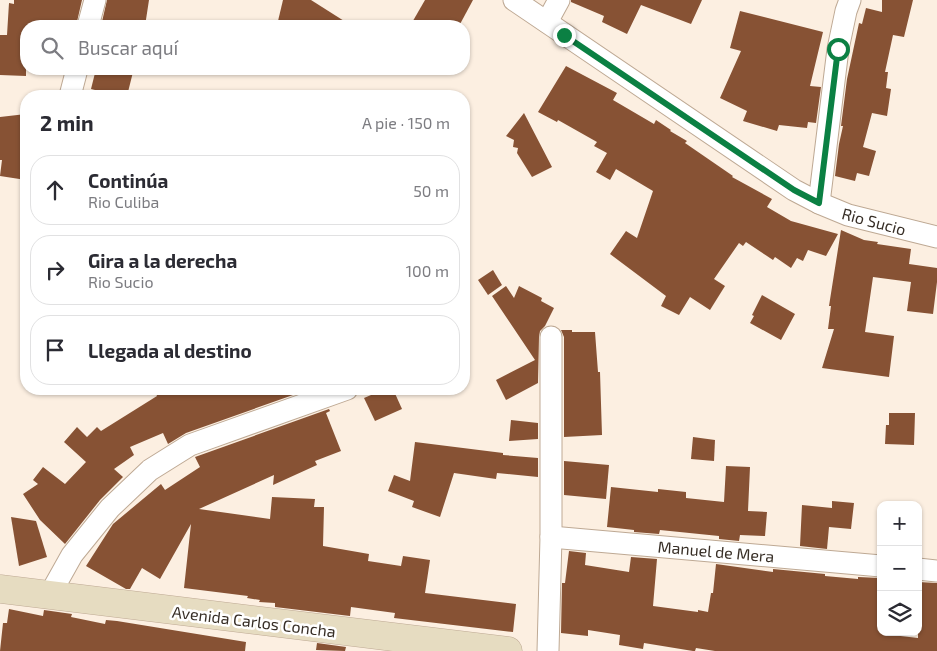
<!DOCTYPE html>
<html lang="es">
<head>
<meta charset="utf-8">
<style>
  :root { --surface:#fff; --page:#f2f2f3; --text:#2b2b33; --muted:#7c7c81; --line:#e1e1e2 }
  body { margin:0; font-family:"Exo 2",sans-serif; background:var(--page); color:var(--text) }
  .controls { position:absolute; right:15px; bottom:15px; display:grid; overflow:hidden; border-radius:10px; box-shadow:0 1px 4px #0004 }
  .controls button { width:45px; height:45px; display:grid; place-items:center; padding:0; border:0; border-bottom:1px solid var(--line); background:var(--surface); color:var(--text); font:25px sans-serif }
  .stop { position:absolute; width:15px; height:15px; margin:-11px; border:4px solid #0b8043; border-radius:50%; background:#fff }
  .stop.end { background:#0b8043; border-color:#fff; box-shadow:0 1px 5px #0008 }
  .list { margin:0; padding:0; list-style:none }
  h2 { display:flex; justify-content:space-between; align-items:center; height:65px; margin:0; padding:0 20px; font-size:21px }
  h2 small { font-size:16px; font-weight:400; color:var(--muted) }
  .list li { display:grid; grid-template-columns:32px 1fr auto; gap:15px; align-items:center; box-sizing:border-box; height:70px; margin:0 10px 10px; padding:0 10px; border:1px solid var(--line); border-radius:20px }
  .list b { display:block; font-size:19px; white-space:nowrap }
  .list p { margin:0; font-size:16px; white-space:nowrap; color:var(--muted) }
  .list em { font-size:16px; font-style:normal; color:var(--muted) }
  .icon { flex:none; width:28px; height:28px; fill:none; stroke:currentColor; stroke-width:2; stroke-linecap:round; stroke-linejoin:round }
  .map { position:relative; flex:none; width:937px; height:651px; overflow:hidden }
  .search { position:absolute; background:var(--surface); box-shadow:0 1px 4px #0004; left:20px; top:20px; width:450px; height:55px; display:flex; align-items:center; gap:12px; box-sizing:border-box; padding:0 18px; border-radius:20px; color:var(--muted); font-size:19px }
  .panel { position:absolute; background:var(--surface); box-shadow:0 1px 4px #0004; left:20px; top:90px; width:450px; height:305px; border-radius:20px }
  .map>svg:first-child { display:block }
  .building { fill:#875234 }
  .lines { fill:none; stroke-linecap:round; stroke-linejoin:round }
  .street-casing { stroke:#bea994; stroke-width:23 }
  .secondary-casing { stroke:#bea994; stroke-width:29 }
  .street { stroke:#fff; stroke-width:21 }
  .secondary { stroke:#e6dcc1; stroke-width:28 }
  .route { stroke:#0b8043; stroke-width:6 }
  .labels { text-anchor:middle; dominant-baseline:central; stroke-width:5; stroke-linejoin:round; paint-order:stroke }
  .street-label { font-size:16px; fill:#382f27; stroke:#fff }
</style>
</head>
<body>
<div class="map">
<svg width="937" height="651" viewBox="0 0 937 651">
  <rect width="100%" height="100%" fill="#fcefe1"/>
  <!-- building -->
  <g class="building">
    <path d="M14,0h68l-6,26h-50v50l-26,-1v-40h7l2,-32 5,1z"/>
    <path d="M107,0h42l-4,26 -22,-3v3h-22z"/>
    <path d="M283,0h28l41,26h-58l-16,-5z"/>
    <path d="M425,0h48l-14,26h-49z"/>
    <path d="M571,0h131l-11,24 -50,-19 -14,29 -25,-12 2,-6 -33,-14z"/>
    <path d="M882,0h31l-9,37 -11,-2 -8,37h3l-2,16 5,1 -4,27 -15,-3 -9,34 13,4 -7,25 -12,-3 -2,8 -20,-5 4,-32 4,-18h-2l6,-47 12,-56 3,1 4,-16 16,4z"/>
    <path d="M740,11l83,21 -13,54 11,1 -5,36 -8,-1 -1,6 -28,-3 -2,6 -34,-10 4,-10 -27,-13 21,-47 -11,-3z"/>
    <path d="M566,66l51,27 -4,7 41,24 2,-4 15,10 -1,1 17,10 -2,2 48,33 -1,1 40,22 -5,8 24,14 47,13 -12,22 -18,-6 -5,11 -6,-3 -6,10 -16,-11 -2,3 -27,-18 -3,4 -4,-3 -25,36 11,7 -15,24 -20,-13 -11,18 -18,-9 5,-10 -56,-42 16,-23 11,7 16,-47 -37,-22 -6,11 -14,-8 11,-19 -13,-7 3,-4 -39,-22 -1,2 -19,-10z"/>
    <path d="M96,69h23l14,3 -6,24h-33l1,-6 -4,-1z"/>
    <path d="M524,113l28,54 -20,10 -15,-24 1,-5 -5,-1 1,-7 -8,-4z"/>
    <path d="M26,114v66l-26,-4 2,-16h-2v-43z"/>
    <path d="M841,230l23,10 14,2 -1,2 34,5 -2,15 28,4v14l-4,32 -26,-3 4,-29 -38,-5 -8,55 29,4 -5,41 -67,-9 12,-39h-6l3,-23h-2z"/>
    <path d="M493,270l9,15 -14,10 -10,-15z"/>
    <path d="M506,286l8,12 5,-12 23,12 -1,3 13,7 -9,18 -5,5 -1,6 -1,46 -32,17 -10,-20 39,-20 -43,-64z"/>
    <path d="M762,295l33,19 -14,26 -31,-17 4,-7 -2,-1z"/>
    <path d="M561,330h11v2h23l3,40h2l2,63 -38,2v-100z"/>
    <path d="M154,389h156l-124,44 -18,11 -5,-11 -33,14 4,8 -20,14 9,8 -23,23 -35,44 -25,-24 -17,-26 15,-10 -5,-4 10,-13 22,17 21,-22 -22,-20 13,-15 10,10 10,-10 4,4 56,-35z"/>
    <path d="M385,389h8l9,20 -27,12 -11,-23z"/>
    <path d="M329,409l1,2 -4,2 15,38 -26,10 2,4 -44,20 1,-10 -75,34 71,10 2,-22 43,2 -1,8h10l-1,39 46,8 -1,7 33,5 2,-10 27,4 -5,33 91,11 -3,28 -119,-14 1,-5 -44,-6 -1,9 -75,-9v-4l-16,-1 1,-2 -13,-2 1,-2 -64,-8 7,-64 -31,55 -18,-11 -12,21h-4l-40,-23 27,-42 48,-40 4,6 35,-23 -5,-10z"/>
    <path d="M889,413h26l-1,32 -29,-1 1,-19h3z"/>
    <path d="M511,420l27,3v16l-29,2z"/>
    <path d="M693,437l22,3 -1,21 -23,-2z"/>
    <path d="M415,442l88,11v2l35,3v19l-41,-4 -1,6 -42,-6 -14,44 -28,-10 2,-6 -26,-10 6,-16 16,6z"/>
    <path d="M564,461l45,4 -3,34 -42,-4z"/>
    <path d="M726,466l24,1 -2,44 19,1 -2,24 -25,-1 -1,6 -20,-2v-3l-59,-6 -1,4 -25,-2v-2l-27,-3 4,-40 47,5v-3l28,3v6l38,4z"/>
    <path d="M832,501l22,2 -3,26 -22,-2 -2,22 -27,-3 2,-41 30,3z"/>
    <path d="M11,517l25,4 11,36 -28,9z"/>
    <path d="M569,551l17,2 -1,12 44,7 2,-15 26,2 -4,47 45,6v-2l10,2 3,-19h2l3,-29 57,8v-3l52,5v2l33,3v-2l22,1 -2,10 3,1v43h3l-1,2 35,4v-56l19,1v68h-222l-19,-3 -1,3h-2l-49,-8 -1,6 -24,-4 1,-10 -32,-5v6l-27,-3 1,-50h3z"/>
    <path d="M9,609l34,7 1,-6 28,4 -1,3 34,7 1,-4 11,1 129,21 -1,9h-245l3,-28h4z"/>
    <path d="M317,643l29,4 -1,4 -29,-1z"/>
  </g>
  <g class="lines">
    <defs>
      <g id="street">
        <path d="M514,0l280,190 25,13 29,12 89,22"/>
        <path d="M547,22l12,-22"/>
        <path d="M88,26l7,-26"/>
        <path d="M70,96l7,-27"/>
        <path d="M819,203l19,-154 8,-38 4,-11"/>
        <path d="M551,537l330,29"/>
        <path d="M918,569l19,2"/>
        <path d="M49,596l23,-41 38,-47 40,-38 40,-25 157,-56"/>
        <path d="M548,651l3,-114v-200"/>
      </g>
      <path id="secondary" d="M0,589l508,62"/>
    </defs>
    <!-- street casing -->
    <use href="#street" class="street-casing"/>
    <!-- secondary casing -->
    <use href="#secondary" class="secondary-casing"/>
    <!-- street -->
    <use href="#street" class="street"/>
    <!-- secondary -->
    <use href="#secondary" class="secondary"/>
  </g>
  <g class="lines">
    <!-- route -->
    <path class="route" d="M564,35l230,155 25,13 19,-154"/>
  </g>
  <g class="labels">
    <!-- street labels -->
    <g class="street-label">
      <text transform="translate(874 221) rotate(15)">Rio Sucio</text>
      <text transform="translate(716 551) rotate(5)">Manuel de Mera</text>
      <text transform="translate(254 621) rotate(7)">Avenida Carlos Concha</text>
    </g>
  </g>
</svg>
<div class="controls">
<button>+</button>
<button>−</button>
<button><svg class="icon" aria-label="layers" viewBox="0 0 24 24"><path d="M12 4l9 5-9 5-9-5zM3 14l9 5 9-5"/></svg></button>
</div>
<div class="stop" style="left:838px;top:49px"></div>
<div class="stop end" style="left:564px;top:35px"></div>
<div class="search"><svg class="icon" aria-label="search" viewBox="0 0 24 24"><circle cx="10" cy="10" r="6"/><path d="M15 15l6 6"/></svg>Buscar aquí</div>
<section class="panel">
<h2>2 min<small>A pie · 150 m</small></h2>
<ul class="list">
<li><svg class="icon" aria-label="ahead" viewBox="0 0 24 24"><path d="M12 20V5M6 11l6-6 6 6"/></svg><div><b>Continúa</b><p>Rio Culiba</p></div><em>50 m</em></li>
<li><svg class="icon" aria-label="right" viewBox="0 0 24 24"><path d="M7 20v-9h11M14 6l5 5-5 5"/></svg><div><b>Gira a la derecha</b><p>Rio Sucio</p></div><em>100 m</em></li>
<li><svg class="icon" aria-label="arrive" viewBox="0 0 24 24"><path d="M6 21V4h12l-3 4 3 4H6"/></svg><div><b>Llegada al destino</b></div></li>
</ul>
</section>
</div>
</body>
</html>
